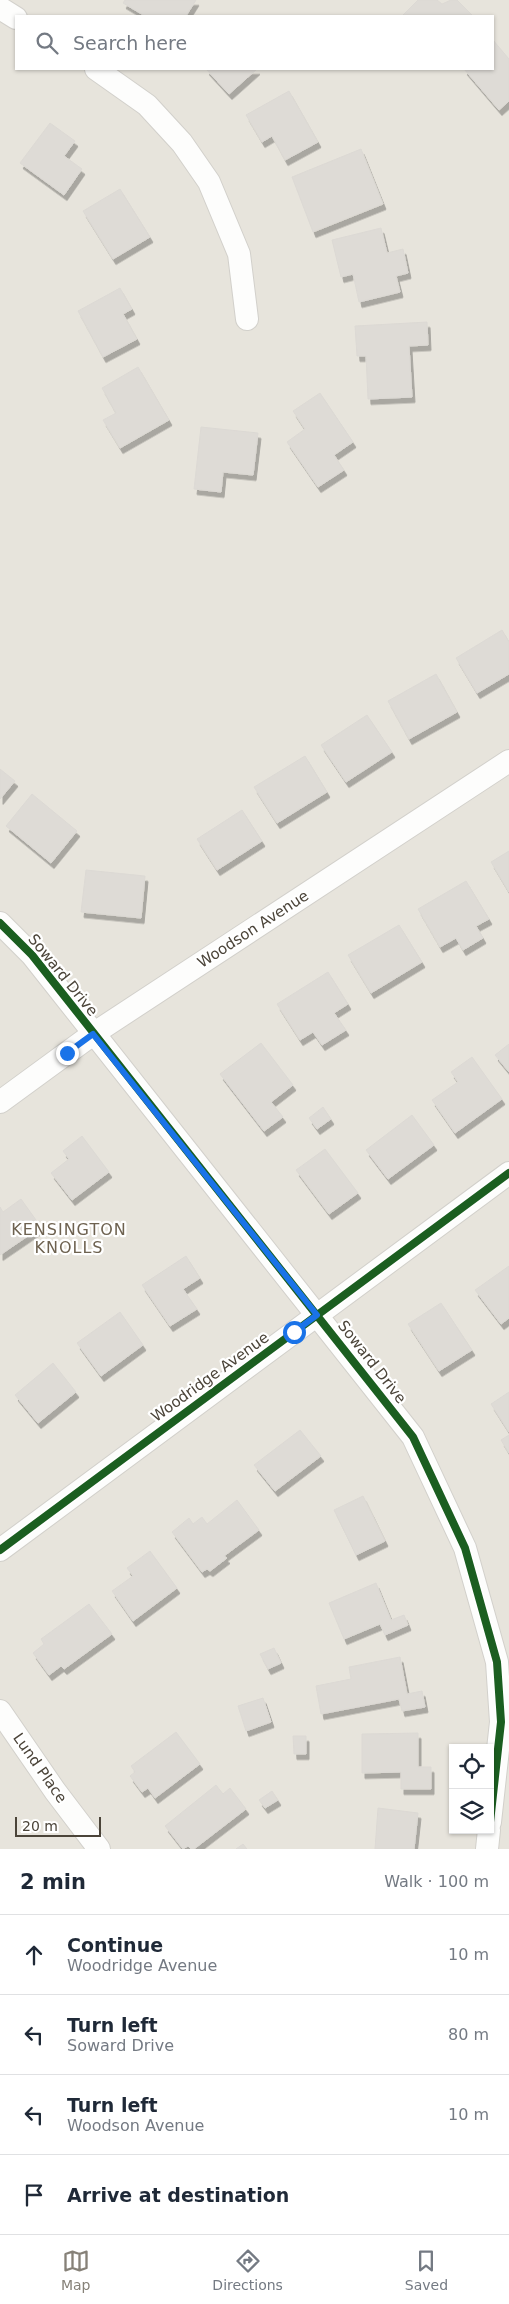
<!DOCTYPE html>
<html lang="en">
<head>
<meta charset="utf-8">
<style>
  :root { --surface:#fff; --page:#f6f6f7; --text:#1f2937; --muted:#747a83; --line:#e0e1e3; --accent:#868178 }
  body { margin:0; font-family:"DejaVu Sans",sans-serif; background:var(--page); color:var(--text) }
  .controls { position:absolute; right:15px; bottom:15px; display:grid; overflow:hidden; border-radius:0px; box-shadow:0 1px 4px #0004 }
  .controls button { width:45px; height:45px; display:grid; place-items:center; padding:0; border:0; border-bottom:1px solid var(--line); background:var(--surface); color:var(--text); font:25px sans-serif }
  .scale { position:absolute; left:15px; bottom:12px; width:86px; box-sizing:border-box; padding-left:5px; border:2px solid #4b4439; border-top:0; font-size:14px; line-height:18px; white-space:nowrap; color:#4b4439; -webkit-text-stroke:4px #fff; paint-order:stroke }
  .stop { position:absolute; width:15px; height:15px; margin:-11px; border:4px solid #1a73e8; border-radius:50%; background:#fff }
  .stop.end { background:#1a73e8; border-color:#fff; box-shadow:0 1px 5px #0008 }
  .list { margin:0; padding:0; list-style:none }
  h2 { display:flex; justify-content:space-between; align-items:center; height:65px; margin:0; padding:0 20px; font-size:21px }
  h2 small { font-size:16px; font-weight:400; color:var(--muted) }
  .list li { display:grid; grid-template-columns:32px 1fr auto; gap:15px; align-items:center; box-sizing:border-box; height:80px; padding:0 20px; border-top:1px solid var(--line) }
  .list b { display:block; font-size:19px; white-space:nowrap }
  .list p { margin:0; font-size:16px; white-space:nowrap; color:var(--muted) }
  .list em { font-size:16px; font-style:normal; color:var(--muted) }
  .icon { flex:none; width:28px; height:28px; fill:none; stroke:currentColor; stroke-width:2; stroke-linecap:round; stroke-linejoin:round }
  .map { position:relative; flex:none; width:509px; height:1849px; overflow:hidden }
  .search { position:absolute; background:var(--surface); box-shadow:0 1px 4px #0004; left:15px; right:15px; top:15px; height:55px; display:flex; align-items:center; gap:12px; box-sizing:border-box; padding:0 18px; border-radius:0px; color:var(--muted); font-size:19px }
  .sheet { height:385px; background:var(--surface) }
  nav { display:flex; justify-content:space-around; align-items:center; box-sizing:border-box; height:70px; border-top:1px solid var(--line); background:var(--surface); font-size:14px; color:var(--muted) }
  nav a { display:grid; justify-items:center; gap:2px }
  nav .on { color:var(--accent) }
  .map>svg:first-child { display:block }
  .residential { fill:#e7e4dc; fill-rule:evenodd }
  .building { fill:#dedbd6; stroke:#dcd9d4; filter:url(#shadow) }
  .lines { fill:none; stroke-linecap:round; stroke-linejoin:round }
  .minor-casing { stroke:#d2d0cb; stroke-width:24 }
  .minor { stroke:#fdfdfc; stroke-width:22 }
  .cycleway-casing { stroke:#fff; stroke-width:11 }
  .cycleway { stroke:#1b5e20; stroke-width:8 }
  .route { stroke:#1a73e8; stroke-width:6 }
  .labels { text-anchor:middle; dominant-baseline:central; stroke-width:4.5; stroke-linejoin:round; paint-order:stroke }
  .street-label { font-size:15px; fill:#4b4439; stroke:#fff }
  .neighbourhood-label { font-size:16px; letter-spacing:1px; fill:#6e6250; stroke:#fff }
</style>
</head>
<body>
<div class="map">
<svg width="509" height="1849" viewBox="0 0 509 1849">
  <defs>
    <filter id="shadow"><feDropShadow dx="3" dy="5.5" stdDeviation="0" flood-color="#0004"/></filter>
  </defs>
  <rect width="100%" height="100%" fill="#f4f2ee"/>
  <!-- residential -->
  <path class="residential" d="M0,0h509v1849h-509zM16,16h477v53h-477zM453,1748h37v82h-37z"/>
  <!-- building -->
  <g class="building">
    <path d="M125,0h71l-10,16h-41l-22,-13z"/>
    <path d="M418,0h19l5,4 9,-4h6l16,16h-68l-2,-1z"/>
    <path d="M493,40l16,19v42l-10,9 -35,-41h29z"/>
    <path d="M206,69h51l-28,25z"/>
    <path d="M289,91l29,51 -33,18 -13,-24 -10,6 -16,-27z"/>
    <path d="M50,123l25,18 -11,15 18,13 -18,26 -44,-32z"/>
    <path d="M361,149l22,55 -70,28 -21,-55z"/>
    <path d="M120,189l30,48 -37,22 -30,-48z"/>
    <path d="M381,228l6,25 16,-4 5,24 -12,3 4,16 -41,10 -6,-28 -12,3 -9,-37z"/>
    <path d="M120,288l12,21 -9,5 14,25 -34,18 -25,-46z"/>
    <path d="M427,322l1,23 -19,1 3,51 -44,2 -2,-43h-9l-2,-30z"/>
    <path d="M138,367l31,53 -49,28 -17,-28 13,-7 -14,-25z"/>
    <path d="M320,393l33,49 -19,13 10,15 -26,17 -31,-45 18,-13 -12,-18z"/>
    <path d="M201,427l57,6 -5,42 -30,-3 -2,20 -27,-3z"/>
    <path d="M502,630l7,12v32l-32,19 -21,-35z"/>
    <path d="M436,674l21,38 -48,27 -21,-38z"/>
    <path d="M367,715l25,37 -46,30 -25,-37z"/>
    <path d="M305,756l22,36 -50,31 -23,-36z"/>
    <path d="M0,769l15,12 -15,18z"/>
    <path d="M32,794l45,37 -26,32 -45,-37z"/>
    <path d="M242,810l20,31 -45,29 -20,-31z"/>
    <path d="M509,851v41l-18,-30z"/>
    <path d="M86,870l59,6 -4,42 -60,-6z"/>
    <path d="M466,881l23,38 -13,7 7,12 -20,12 -7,-12 -16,9 -22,-38z"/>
    <path d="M399,925l23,37 -51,31 -23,-38z"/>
    <path d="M328,972l20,32 -14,9 12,17 -24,15 -9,-13 -13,8 -23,-36z"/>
    <path d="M261,1043l32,42 -22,17 12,15 -19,14 -44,-57z"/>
    <path d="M509,1044v28l-14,-17z"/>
    <path d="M472,1057l30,42 -47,34 -23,-33 26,-18 -7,-10z"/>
    <path d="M323,1107l8,12 -14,10 -8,-11z"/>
    <path d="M412,1115l22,30 -46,34 -22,-29z"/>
    <path d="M82,1136l27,36 -37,28 -21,-27 18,-14 -6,-8z"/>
    <path d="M325,1149l33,44 -29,21 -33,-44z"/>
    <path d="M21,1199l20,28 -41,28v-48l3,5z"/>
    <path d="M186,1256l14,22 -17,11 14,20 -27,17 -28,-41z"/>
    <path d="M509,1266v52l-8,6 -26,-34z"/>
    <path d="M441,1303l31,47 -33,21 -31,-47z"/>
    <path d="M120,1312l23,33 -42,31 -24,-33z"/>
    <path d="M53,1363l23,29 -38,31 -23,-28z"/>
    <path d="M509,1392v40l-18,-28z"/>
    <path d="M300,1430l21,26 -46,35 -21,-26z"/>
    <path d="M509,1435v18l-8,-13z"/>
    <path d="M363,1496l22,45 -29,14 -22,-45z"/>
    <path d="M237,1500l22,30 -35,26 3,2 -17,13 -3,-2 -5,3 -30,-40 17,-14 4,6 9,-7 5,7z"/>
    <path d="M150,1551l27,37 -44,33 -21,-30 21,-15 -6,-8z"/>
    <path d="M376,1583l15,37 13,-5 4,10 -23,10 -5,-11 -36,15 -15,-36z"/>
    <path d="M89,1604l23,30 -48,35 -3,-3 -12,9 -16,-22 11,-9 -3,-5z"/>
    <path d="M274,1648l7,15 -13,6 -8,-15z"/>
    <path d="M400,1657l7,37 15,-3 3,16 -23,4 -3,-12 -78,15 -5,-28 35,-7 -2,-12z"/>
    <path d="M263,1698l8,24 -25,9 -8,-25z"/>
    <path d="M176,1732l24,32 -45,34 -7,-10 -6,4 -12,-16 5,-4 -4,-6z"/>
    <path d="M418,1733v34h13v22h-30v-17l-39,1v-39z"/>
    <path d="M293,1736h13v18h-12z"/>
    <path d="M216,1785l7,9 7,-6 16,21 -52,40h-3l-3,-3 -5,3 -18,-23z"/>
    <path d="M272,1791l6,9 -13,8 -6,-8z"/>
    <path d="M378,1808l40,5 -4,36h-39z"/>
    <path d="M243,1844l4,5h-11z"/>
  </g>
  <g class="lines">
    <defs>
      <g id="minor">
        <path d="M0,8l16,10"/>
        <path d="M96,69l51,36 35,38 27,39 30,72 8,65"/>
        <path d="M0,923l32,32 381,482 52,111 32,114 4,60 -11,100"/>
        <path d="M0,1102l93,-68 416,-273"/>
        <path d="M0,1550l509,-377"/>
        <path d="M0,1711l55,80 44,58"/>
        <path d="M487,1849l2,-19"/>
      </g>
    </defs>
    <!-- minor casing -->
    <use href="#minor" class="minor-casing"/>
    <!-- minor -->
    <use href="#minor" class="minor"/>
    <defs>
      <g id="cycleway">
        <path d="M0,923l32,32 381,482 52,111 32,114 4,60 -11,100"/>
        <path d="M0,1550l509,-377"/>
      </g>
    </defs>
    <!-- cycleway casing -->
    <use href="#cycleway" class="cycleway-casing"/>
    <!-- cycleway -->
    <use href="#cycleway" class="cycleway"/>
  </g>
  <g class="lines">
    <!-- route -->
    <path class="route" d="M67,1053l26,-19 224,281 -23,17"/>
  </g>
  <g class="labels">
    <!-- street labels -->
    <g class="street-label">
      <text transform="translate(253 929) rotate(-33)">Woodson Avenue</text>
      <text transform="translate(63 975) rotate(51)">Soward Drive</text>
      <text transform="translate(372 1362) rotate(52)">Soward Drive</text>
      <text transform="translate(210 1377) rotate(-36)">Woodridge Avenue</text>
      <text transform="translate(40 1768) rotate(55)">Lund Place</text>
    </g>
    <!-- neighbourhood labels -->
    <g class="neighbourhood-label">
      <text x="69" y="1229">KENSINGTON<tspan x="69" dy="18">KNOLLS</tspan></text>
    </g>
  </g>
</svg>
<div class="controls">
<button><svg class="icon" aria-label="locate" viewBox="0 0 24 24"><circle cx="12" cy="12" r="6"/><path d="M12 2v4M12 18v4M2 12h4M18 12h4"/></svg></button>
<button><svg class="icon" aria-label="layers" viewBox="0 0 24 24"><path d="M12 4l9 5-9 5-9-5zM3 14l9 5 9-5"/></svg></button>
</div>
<div class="scale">20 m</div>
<div class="stop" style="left:294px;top:1332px"></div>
<div class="stop end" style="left:67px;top:1053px"></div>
<div class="search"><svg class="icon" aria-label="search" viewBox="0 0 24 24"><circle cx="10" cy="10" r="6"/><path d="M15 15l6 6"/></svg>Search here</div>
</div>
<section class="sheet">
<h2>2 min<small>Walk · 100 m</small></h2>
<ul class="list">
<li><svg class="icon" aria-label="ahead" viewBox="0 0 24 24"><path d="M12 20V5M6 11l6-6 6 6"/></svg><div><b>Continue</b><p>Woodridge Avenue</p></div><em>10 m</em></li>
<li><svg class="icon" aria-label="left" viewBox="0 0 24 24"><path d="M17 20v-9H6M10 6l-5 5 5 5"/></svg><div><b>Turn left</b><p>Soward Drive</p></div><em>80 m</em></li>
<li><svg class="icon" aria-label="left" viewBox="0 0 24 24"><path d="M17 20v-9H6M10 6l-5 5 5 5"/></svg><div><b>Turn left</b><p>Woodson Avenue</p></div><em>10 m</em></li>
<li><svg class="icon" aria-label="arrive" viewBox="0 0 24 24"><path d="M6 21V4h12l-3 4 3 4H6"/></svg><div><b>Arrive at destination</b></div></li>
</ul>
</section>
<nav>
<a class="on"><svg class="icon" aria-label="map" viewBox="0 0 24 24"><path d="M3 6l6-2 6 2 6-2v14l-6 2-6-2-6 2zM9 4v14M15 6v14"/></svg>Map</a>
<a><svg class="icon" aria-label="directions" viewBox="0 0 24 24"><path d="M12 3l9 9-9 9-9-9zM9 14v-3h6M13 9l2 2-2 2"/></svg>Directions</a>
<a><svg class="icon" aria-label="saved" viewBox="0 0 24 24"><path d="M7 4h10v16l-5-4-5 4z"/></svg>Saved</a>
</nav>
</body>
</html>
